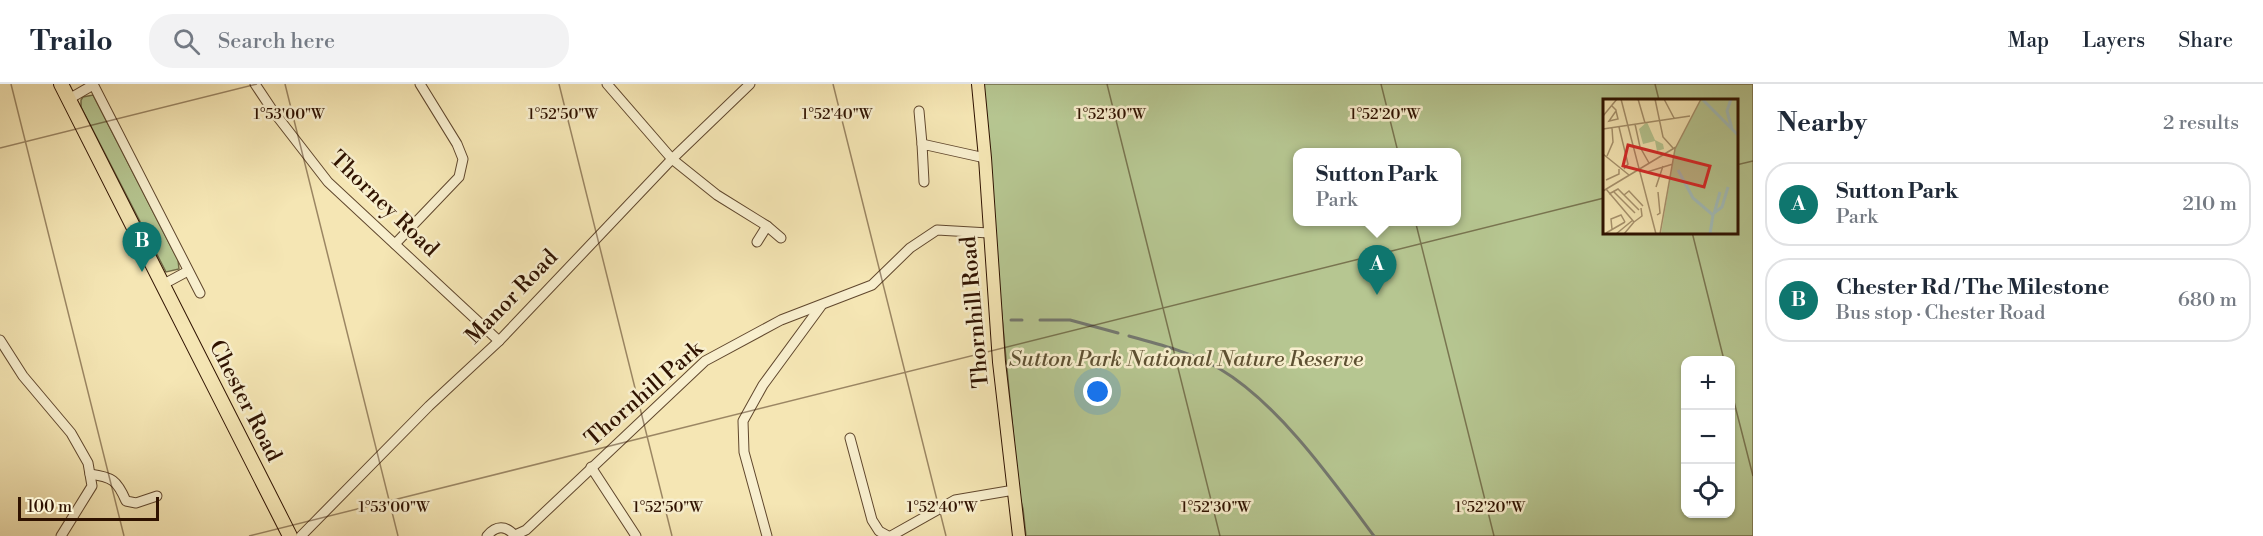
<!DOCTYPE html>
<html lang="en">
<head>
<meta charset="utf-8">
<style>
  :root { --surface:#fff; --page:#f2f2f3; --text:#1f2937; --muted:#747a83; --line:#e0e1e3; --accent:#0f766e }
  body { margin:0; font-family:"Libre Bodoni",serif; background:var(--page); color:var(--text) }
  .controls { position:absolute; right:18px; bottom:18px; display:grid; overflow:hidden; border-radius:12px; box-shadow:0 2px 4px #0004 }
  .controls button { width:54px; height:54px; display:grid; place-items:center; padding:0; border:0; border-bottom:2px solid var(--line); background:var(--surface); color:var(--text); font:30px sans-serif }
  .scale { position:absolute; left:18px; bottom:15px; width:141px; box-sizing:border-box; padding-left:6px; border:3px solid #2f1200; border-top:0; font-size:16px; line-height:21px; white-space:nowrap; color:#2f1200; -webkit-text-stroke:4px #f8efce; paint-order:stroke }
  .you { position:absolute; left:1098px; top:308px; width:21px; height:21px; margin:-15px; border:4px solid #fff; border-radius:50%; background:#1a73e8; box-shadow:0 0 0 9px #1a73e833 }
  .badge { display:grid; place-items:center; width:39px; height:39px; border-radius:50%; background:var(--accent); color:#fff; font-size:20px; font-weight:700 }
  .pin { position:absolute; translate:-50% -50px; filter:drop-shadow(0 2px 3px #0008) }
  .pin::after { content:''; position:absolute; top:32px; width:21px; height:18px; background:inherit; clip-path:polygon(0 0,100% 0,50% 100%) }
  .popup { position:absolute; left:1293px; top:64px; width:168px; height:78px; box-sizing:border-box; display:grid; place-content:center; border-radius:12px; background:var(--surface); filter:drop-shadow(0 2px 4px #0005); font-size:20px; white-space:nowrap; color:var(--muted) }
  .popup b { font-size:22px; color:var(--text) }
  .popup::after { content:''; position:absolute; left:50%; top:100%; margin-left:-12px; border:12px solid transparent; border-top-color:var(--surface) }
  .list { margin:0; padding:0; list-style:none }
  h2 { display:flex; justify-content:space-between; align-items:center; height:78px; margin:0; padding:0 24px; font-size:26px }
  h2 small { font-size:20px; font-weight:400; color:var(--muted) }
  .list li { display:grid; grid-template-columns:39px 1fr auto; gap:18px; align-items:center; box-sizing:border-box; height:84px; margin:0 12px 12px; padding:0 12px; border:2px solid var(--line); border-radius:24px }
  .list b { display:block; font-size:22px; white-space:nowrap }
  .list p { margin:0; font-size:20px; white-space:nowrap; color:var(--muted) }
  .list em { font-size:20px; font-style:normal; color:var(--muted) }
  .icon { flex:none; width:33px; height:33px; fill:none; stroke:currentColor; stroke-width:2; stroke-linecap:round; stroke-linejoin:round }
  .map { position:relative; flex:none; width:1753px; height:452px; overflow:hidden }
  header { display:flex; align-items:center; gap:36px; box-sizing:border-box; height:84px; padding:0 30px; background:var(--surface); border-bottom:2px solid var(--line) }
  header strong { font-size:28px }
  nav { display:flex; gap:33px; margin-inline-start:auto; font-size:21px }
  .search { width:420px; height:54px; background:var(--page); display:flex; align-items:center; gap:15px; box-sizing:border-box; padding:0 21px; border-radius:24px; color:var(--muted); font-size:22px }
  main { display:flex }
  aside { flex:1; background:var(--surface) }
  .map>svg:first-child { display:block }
  .green { fill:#b6c691; stroke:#726c48; stroke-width:1.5; fill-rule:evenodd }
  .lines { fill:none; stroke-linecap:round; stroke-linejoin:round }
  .stream { stroke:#74786f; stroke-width:3 }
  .minor-casing { stroke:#60472d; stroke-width:11 }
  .major-casing { stroke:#2f1200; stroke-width:14 }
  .highway-casing { stroke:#2f1200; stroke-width:16 }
  .minor { stroke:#f8efce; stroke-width:9 }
  .major { stroke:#f5e6b4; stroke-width:12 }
  .highway { stroke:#f5e6b4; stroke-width:14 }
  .ticks { fill:none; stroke:#2f1200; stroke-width:1.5; stroke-opacity:0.45 }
  .labels { text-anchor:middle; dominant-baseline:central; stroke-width:5; stroke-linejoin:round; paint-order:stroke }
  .street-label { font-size:22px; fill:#2f1200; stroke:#f8efce }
  .park-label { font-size:22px; font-style:italic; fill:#5e5133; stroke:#f8efce }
  .inset-river { fill:none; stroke:#a2bcb9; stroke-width:3 }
  .inset-road { fill:none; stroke:#a6916c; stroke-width:1.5 }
  .view { fill:#d62828; fill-opacity:0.15; stroke:#d62828; stroke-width:3 }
  .inset-edge { fill:none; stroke:#2f1200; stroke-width:3 }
  .ticks-label { font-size:15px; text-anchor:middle; fill:#2f1200; stroke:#f8efce; stroke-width:5; stroke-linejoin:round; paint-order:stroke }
</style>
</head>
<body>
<header>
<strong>Trailo</strong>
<div class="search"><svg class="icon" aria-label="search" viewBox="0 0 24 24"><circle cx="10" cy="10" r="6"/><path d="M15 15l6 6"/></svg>Search here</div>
<nav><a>Map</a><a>Layers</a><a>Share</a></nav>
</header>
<main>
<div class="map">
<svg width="1753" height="452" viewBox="0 0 1753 452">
  <rect width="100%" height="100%" fill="#f5e6b4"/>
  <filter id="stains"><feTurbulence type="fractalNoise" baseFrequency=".00333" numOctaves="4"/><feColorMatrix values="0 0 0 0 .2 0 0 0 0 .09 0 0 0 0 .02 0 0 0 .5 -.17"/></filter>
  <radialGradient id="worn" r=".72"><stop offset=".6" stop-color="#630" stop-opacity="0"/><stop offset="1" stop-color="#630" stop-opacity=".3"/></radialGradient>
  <!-- green -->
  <g class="green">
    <path d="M981,0h772v452h-727l-3,-27 -4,-15 -33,-344zM1604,16h132v132h-132zM1298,68h158v70h-158zM1686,276h44v154h-44z"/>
    <path d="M93,11l85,165 1,9 -13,3 -85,-165v-7l2,-3z"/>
  </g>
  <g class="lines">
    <!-- stream -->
    <g class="stream">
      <path d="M1011,236h11"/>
      <path d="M1040,236h30l48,13"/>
      <path d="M1129,252c30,8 64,17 91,33 59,35 113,112 154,167"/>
    </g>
    <defs>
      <g id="minor">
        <path d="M93,0l107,209"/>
        <path d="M255,0l18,27 55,71 171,159"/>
        <path d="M607,0l65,75 45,36 50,31 14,12"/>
        <path d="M69,15l24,-14"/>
        <path d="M919,27l3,33"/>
        <path d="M924,98l-2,-38 63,14"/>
        <path d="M757,158l10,-16"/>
        <path d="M395,160l64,-67 4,-18 -6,-15 -37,-60"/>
        <path d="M162,201l26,-14"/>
        <path d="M0,256l23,36 48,57 17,30 4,23 -31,50"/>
        <path d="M850,354l22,82 7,11 9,5"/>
        <path d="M591,383l45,69"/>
        <path d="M90,390c22,3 27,6 36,27l10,2 21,-7"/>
        <path d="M515,451l11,-5 179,-169 76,-41 91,-35 38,-37 27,-18 52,3"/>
        <path d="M301,452l128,-130 70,-65 173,-182 78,-75"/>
        <path d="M487,452c9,-11 19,-11 28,0"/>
        <path d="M767,452l-23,-84 -1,-31 20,-36 58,-79"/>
        <path d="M891,452l64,-36 59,-10"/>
      </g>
      <path id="major" d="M978,0l7,74 14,204 20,174"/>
      <path id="highway" d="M61,0l229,452"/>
    </defs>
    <!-- minor casing -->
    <use href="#minor" class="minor-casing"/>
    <!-- major casing -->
    <use href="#major" class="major-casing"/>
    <!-- highway casing -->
    <use href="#highway" class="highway-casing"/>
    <!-- minor -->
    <use href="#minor" class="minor"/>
    <!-- major -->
    <use href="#major" class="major"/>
    <!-- highway -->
    <use href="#highway" class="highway"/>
  </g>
  <!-- ticks -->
  <path class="ticks" d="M11,0l113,452M285,0l113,452M559,0l113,452M833,0l113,452M1107,0l113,452M1381,0l113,452M1655,0l4,16M0,64l257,-64M1736,81l17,-4M1692,148l32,128M1730,302l23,90M249,452l1355,-338"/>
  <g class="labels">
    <!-- street labels -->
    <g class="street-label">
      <text transform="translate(384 120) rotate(44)">Thorney Road</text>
      <text transform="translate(512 213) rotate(-46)">Manor Road</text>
      <text transform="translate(975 228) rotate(-95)">Thornhill Road</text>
      <text transform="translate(644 310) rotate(-41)">Thornhill Park</text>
      <text transform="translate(245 317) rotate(63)">Chester Road</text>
    </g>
    <!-- park labels -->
    <g class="park-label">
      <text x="1186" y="275">Sutton Park National Nature Reserve</text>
    </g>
  </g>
  <!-- overview -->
  <g transform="translate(1603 15)">
    <rect width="135" height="135" fill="#f5e6b4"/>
    <path d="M98,0h37v135h-77l14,-84zM44,23l8,18 8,4 1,5 -7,2 -2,-10 -12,3 -4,-15z" fill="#b6c691"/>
    <path class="inset-river" d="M128,0l-4,12 5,18M100,1l35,35M75,71l15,28 20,17 -3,19M111,114l8,-6 6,-20M111,115l6,-22"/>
    <path class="inset-road" d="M18,0l35,135M35,0l7,24M52,0l8,38 10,11M61,0l10,19M9,7l4,4v1l2,8 -9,2 7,-10M0,17l14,-17M32,25l5,23 9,16M16,28l9,37 -4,5M0,30l87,-13M0,55l26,21M4,57l6,-14 -1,-14M44,73l26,-8M3,81l13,-6v-5M53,88l7,-21M3,90l28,33 -10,12M0,92l73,-44M10,92l22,22M6,95l9,-5 21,21M21,96l5,-4 14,15M54,116l3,-2 -2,-21M31,123l8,-6 -1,-8M9,130l-1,-10 10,-4 4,7M3,134l19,-11M13,135l17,-14M57,135l15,-85 26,-50"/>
    <path class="view" d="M25,46l82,21 -6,21 -81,-21z"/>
    <rect width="135" height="135" class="inset-edge"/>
  </g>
  <g class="ticks-label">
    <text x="289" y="35">1°53'00"W</text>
    <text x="563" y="35">1°52'50"W</text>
    <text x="837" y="35">1°52'40"W</text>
    <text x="1111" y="35">1°52'30"W</text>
    <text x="1385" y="35">1°52'20"W</text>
    <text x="394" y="428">1°53'00"W</text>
    <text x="668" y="428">1°52'50"W</text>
    <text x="942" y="428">1°52'40"W</text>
    <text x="1216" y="428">1°52'30"W</text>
    <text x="1490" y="428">1°52'20"W</text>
  </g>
  <rect width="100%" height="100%" filter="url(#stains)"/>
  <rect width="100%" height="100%" fill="url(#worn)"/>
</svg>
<div class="controls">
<button>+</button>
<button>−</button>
<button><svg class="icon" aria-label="locate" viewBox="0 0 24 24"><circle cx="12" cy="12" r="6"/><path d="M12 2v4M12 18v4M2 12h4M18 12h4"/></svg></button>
</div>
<div class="scale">100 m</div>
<div class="you"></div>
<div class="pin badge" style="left:1377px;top:211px">A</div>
<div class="popup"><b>Sutton Park</b>Park</div>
<div class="pin badge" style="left:142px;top:188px">B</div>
</div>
<aside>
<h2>Nearby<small>2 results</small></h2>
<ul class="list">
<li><span class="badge">A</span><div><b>Sutton Park</b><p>Park</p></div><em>210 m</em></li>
<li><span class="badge">B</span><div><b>Chester Rd / The Milestone</b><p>Bus stop · Chester Road</p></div><em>680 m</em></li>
</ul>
</aside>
</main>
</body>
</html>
